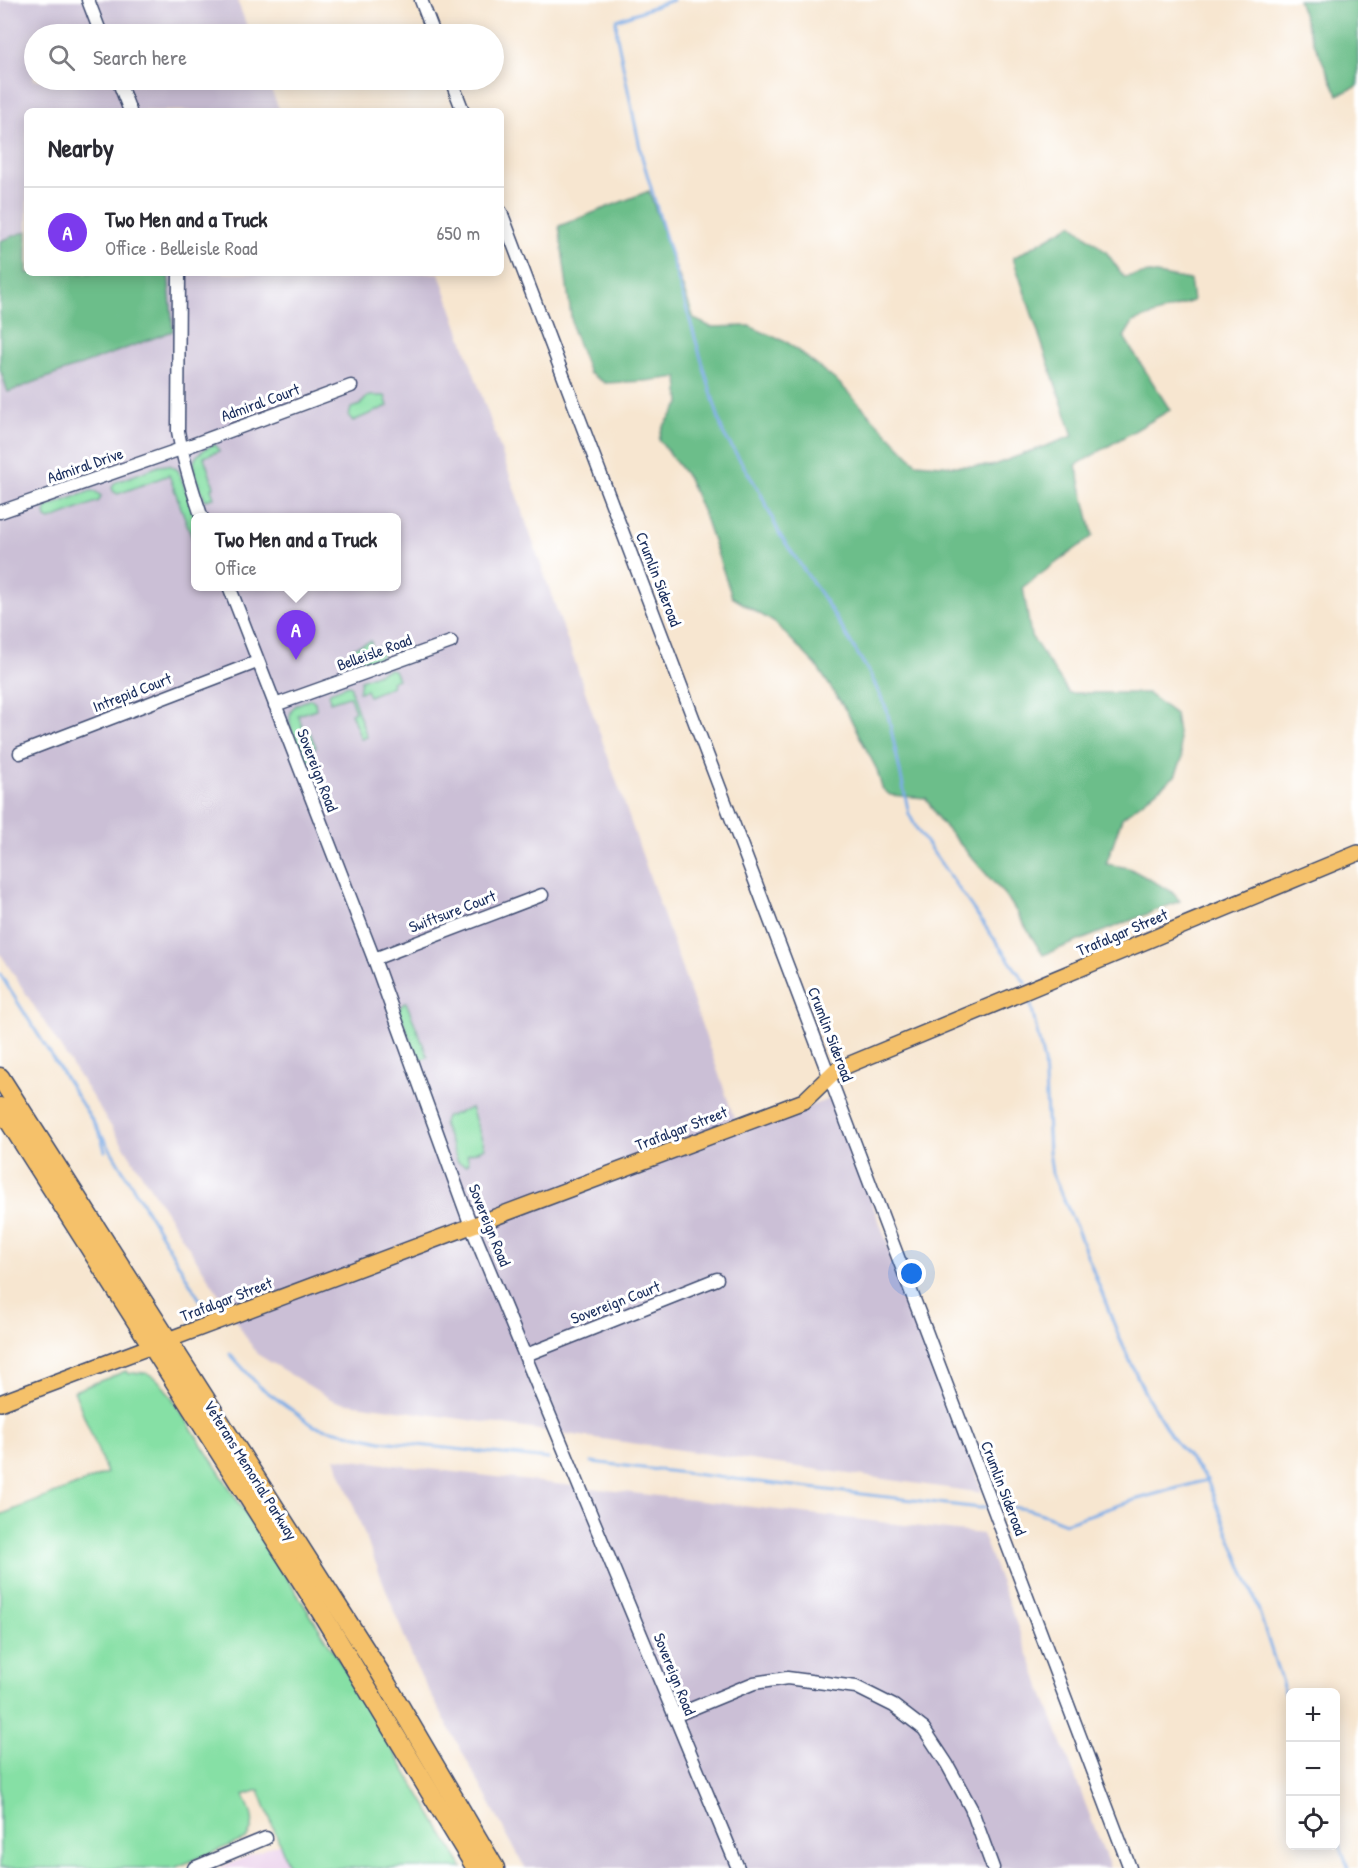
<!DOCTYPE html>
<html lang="en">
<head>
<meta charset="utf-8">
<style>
  :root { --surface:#fff; --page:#f2f2f3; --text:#2b2b33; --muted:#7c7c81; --line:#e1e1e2; --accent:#7c3aed }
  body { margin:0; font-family:"Patrick Hand",sans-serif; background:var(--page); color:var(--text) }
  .controls { position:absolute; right:18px; bottom:18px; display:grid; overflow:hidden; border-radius:9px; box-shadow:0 3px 15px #0003 }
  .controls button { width:54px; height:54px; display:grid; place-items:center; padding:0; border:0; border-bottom:2px solid var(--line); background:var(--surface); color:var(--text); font:30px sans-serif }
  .you { position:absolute; left:912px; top:1274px; width:21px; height:21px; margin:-15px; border:4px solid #fff; border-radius:50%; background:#1a73e8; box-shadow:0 0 0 9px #1a73e833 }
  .badge { display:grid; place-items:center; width:39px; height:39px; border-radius:50%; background:var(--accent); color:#fff; font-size:20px; font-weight:700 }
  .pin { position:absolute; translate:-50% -50px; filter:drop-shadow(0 2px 3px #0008) }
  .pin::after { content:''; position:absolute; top:32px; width:21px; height:18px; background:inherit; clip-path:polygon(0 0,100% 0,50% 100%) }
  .popup { position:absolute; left:191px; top:513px; width:210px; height:78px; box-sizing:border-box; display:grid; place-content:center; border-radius:9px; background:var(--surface); filter:drop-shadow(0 2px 4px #0005); font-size:20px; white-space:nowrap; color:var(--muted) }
  .popup b { font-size:22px; color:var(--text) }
  .popup::after { content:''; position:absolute; left:50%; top:100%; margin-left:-12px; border:12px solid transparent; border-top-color:var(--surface) }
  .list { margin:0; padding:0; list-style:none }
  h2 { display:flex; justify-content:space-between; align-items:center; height:78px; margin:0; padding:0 24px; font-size:26px }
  h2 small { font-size:20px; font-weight:400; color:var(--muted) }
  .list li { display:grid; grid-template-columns:39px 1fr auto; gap:18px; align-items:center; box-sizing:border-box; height:90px; padding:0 24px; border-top:2px solid var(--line) }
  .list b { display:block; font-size:22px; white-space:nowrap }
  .list p { margin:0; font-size:20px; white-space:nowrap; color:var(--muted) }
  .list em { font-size:20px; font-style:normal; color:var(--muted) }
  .icon { flex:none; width:33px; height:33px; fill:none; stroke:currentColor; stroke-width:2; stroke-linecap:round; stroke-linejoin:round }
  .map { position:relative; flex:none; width:1358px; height:1868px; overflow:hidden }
  .search { position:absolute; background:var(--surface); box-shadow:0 3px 15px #0003; left:24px; top:24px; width:480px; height:66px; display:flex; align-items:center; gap:15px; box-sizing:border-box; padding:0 21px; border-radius:33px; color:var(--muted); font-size:22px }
  .panel { position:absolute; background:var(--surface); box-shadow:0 3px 15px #0003; left:24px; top:108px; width:480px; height:168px; border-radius:9px }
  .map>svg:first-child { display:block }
  .built { fill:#ebd1ec }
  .industrial { fill:#cbbfd6; fill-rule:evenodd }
  .green { fill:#86e0a5; stroke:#508882; stroke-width:1.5 }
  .forest { fill:#6cbe8a; stroke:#447674; stroke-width:1.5 }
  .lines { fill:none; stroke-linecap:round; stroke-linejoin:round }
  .stream { stroke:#7bace6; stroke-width:3 }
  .minor-casing { stroke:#3c4a6f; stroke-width:15 }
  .major-casing { stroke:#3c4a6f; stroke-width:18 }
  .highway-casing { stroke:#3c4a6f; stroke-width:21 }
  .minor { stroke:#fff; stroke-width:12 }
  .major { stroke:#f5c16b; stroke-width:15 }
  .highway { stroke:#f5c16b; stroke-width:18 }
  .labels { text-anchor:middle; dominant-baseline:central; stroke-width:6; stroke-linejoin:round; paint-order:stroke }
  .street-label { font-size:16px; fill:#1b2f5e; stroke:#fff }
</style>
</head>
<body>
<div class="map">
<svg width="1358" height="1868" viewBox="0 0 1358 1868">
  <rect width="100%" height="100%" fill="#fff"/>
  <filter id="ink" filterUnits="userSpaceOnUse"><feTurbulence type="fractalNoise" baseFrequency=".0167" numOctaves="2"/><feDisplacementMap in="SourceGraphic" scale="12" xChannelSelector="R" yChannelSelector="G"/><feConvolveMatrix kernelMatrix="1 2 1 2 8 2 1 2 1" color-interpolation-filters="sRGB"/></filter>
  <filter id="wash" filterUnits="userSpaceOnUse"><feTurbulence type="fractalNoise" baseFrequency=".008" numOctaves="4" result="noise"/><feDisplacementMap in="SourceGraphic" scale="24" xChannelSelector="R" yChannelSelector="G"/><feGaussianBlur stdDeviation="1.35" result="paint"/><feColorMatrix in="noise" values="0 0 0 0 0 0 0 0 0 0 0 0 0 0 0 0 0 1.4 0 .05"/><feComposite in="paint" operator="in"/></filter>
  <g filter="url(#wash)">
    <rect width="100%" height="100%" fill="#f7e6d0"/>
    <!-- built -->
    <path class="built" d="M280,1843l9,25h-70z"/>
    <!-- industrial -->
    <g class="industrial">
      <path d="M0,0h237l13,34h-216v46h233l13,31h-253v162h412l300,859 93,-34 151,395 -649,-92 -77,-47 -257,-401zM196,518h201v68h-201z"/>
      <path d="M335,1458l647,76 128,334h-585l-109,-201z"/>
    </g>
    <!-- green -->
    <g class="green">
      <path d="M370,396h15l3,10 -35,15 -4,-5 2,-8 9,-3 7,-8z"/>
      <path d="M215,444l4,7 -15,6 10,30 -3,1 3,10 -9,2c-10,-29 -24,-41 10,-56z"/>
      <path d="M169,465l9,5 18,47 -1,23h-2l-24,-65 -51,19 -4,-2 -2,-4 2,-5 45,-17z"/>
      <path d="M91,491l5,1 5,4 -2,5 -49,19 -4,-2 -1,-5 2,-6z"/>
      <path d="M371,641l2,8 9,-3 1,4 -2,7 -24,10 -6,-3 -3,-6 8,-3 -3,-7z"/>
      <path d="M389,669l5,1 4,9 -7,3 1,4 -23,10 -3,-6 -7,2 2,-12z"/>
      <path d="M348,685l3,1 1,9 15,42 -6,2 -10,-26 4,-2 -6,-15 -19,6 -1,-7 1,-3z"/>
      <path d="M311,699l4,3 1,7 -18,6 6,16 5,-1 7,17 -6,3 4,9 -5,3 -5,-1c-5,-13 -22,-42 -10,-54 4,-4 12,-6 17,-8z"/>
      <path d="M406,1002l22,55 -6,2 -5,-2 -18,-46 2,-5z"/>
      <path d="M471,1108l14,40 -18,7 2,7 -3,3 -8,-3 -15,-38 3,-7z"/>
      <path d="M126,1371l2,3c25,-6 31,6 44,24l173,271 118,199h-174l-30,-78 -15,5c7,18 14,27 2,44l-72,29h-174v-353l107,-42 -33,-82z"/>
    </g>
    <!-- forest -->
    <g class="forest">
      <path d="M1298,0h60v86l-20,9 -27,-59z"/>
      <path d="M649,191l45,128 17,8 38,-1 39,17 51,40 77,80 39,3h36l82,-30 -60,-178 59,-34 35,29 17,24 26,-4 40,7 3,21 -60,21 -9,15 46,73 -94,55 17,71 -70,51 8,49 38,57h78l28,21 7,45 -7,17 -53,42 -16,46 23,4 42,23 9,10 -137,54 -34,-55 -70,-80 -13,-22 -36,-3 -8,-7 -5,-18 -30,-58 -31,-47 -41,-42 -43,-26 -26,-77 -18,-42 -29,-38 3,-12 18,-24 -2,-27 -33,4 -40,2 -16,-10 -16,-42 -14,-105z"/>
      <path d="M27,231v42h141l5,58 -165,61 -8,-23v-128z"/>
    </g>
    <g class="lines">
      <!-- stream -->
      <g class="stream">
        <path d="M673,0l-57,20 1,17 25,120 81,276 37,59 20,43 46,67 44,72 17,36 22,104 9,17 108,153"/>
        <path d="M0,974l100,159 5,18"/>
        <path d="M1029,997l15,65 5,89 3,22 25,56 42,108 26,56 26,43 36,44 48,119 35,109"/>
        <path d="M103,1137l97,163"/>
        <path d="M230,1354l29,32 55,40 67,15 167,18"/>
        <path d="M592,1462l388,46 9,-1"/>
        <path d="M996,1507c25,-2 46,6 69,16l69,-23 73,-20"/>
        <path d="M1336,1833l12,35"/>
      </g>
    </g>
  </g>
  <g filter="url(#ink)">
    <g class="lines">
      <defs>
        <g id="minor">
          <path d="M88,0l13,34"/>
          <path d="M421,0l13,34"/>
          <path d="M118,80l12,31"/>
          <path d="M451,80l12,31"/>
          <path d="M501,212l629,1656"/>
          <path d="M179,273l-1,158c5,30 14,58 24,87"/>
          <path d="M0,512l181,-63 170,-63"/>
          <path d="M229,586l145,373 97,267 267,642"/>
          <path d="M275,705l176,-63"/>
          <path d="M20,753l237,-91"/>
          <path d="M374,959l168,-64"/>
          <path d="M526,1355l191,-76"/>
          <path d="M674,1716l80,-33 33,-5 69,9 38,19 30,23 23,35 24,44 22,60"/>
          <path d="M194,1868l72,-30"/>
        </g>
        <path id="major" d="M0,1403l804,-302 32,-31 522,-217"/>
        <g id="highway">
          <path d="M0,1077l381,597 114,194"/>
          <path d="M0,1107l316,497 160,264"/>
        </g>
      </defs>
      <!-- minor casing -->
      <use href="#minor" class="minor-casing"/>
      <!-- major casing -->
      <use href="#major" class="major-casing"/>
      <!-- highway casing -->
      <use href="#highway" class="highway-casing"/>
      <!-- minor -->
      <use href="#minor" class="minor"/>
      <!-- major -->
      <use href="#major" class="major"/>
      <!-- highway -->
      <use href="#highway" class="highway"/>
    </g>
  </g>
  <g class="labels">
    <!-- street labels -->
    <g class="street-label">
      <text transform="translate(260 402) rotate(-20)">Admiral Court</text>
      <text transform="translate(85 465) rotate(-19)">Admiral Drive</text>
      <text transform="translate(659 579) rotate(69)">Crumlin Sideroad</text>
      <text transform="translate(374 652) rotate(-20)">Belleisle Road</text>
      <text transform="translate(132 692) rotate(-21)">Intrepid Court</text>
      <text transform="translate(318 770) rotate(69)">Sovereign Road</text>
      <text transform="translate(452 911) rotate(-21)">Swiftsure Court</text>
      <text transform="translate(1122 932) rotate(-23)">Trafalgar Street</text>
      <text transform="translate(831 1034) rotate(69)">Crumlin Sideroad</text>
      <text transform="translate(681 1128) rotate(-21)">Trafalgar Street</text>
      <text transform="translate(490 1225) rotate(68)">Sovereign Road</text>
      <text transform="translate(226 1299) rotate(-21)">Trafalgar Street</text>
      <text transform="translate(615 1302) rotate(-21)">Sovereign Court</text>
      <text transform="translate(251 1470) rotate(58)">Veterans Memorial Parkway</text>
      <text transform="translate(1004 1488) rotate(69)">Crumlin Sideroad</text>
      <text transform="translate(675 1674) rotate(68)">Sovereign Road</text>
    </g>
  </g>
</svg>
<div class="controls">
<button>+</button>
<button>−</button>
<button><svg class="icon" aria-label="locate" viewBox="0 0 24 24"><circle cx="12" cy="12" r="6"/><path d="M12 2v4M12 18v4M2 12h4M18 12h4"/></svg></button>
</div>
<div class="you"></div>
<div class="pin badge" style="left:296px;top:660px">A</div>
<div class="popup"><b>Two Men and a Truck</b>Office</div>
<div class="search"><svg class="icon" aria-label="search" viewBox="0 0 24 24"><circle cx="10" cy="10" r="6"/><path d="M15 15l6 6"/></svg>Search here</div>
<section class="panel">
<h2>Nearby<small></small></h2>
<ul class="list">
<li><span class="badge">A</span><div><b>Two Men and a Truck</b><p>Office · Belleisle Road</p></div><em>650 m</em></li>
</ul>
</section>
</div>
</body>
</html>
